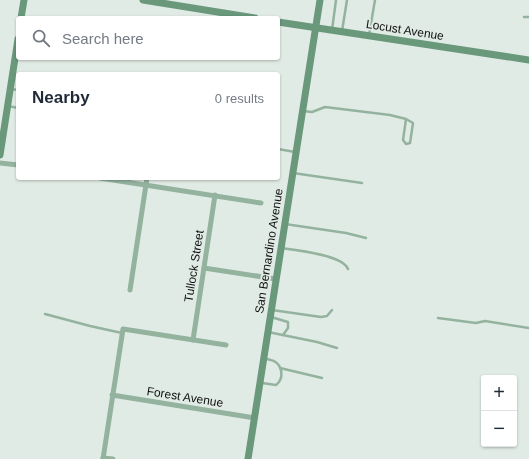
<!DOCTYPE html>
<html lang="en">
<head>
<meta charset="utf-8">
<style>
  :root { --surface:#fff; --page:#f2f2f3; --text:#1f2937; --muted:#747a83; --line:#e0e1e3 }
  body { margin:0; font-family:Helvetica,sans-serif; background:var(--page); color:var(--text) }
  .controls { position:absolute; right:12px; bottom:12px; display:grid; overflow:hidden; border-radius:4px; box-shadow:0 1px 3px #0004 }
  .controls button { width:36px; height:36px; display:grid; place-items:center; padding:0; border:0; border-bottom:1px solid var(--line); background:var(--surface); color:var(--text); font:20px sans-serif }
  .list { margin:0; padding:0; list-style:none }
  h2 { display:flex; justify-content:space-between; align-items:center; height:52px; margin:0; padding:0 16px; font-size:17px }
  h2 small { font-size:13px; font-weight:400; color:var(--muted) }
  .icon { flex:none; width:22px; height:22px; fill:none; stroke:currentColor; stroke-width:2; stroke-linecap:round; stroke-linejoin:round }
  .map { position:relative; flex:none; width:529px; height:459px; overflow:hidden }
  .search { position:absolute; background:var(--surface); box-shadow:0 1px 3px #0004; left:16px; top:16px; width:264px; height:44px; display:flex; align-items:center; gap:10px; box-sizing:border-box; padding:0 14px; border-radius:4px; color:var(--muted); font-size:15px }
  .panel { position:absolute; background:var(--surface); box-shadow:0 1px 3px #0004; left:16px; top:72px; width:264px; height:108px; border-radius:4px }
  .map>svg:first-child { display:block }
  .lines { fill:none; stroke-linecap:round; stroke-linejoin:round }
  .lane { stroke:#94b39f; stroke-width:2.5 }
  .street { stroke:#94b39f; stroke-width:5 }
  .secondary { stroke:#69987b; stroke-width:7 }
  .labels { text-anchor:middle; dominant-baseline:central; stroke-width:4; stroke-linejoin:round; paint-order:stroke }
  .street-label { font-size:12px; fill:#0f1210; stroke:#e1ebe5 }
</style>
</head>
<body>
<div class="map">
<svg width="529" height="459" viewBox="0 0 529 459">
  <rect width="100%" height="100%" fill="#e1ebe5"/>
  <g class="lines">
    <!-- lane -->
    <g class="lane">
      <path d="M524,17h5"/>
      <path d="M332,30l4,-30"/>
      <path d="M342,31l5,-31"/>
      <path d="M369,35l6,-35"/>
      <path d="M11,89l7,1"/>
      <path d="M8,106l10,2"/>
      <path d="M303,111l9,1 13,-5 65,8 16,4 7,4 -3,20 -4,1 -3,-4 3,-21"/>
      <path d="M278,149l17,3"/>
      <path d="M293,173l69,10"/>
      <path d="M285,224l61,9 20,5"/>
      <path d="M281,248c15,2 62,7 67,21"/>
      <path d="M272,310l49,7 6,-1 5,-6"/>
      <path d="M45,314l45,12 32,7"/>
      <path d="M271,317l17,5v6l-5,7"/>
      <path d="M438,318l38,5 9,-2 44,7"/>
      <path d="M268,332l49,10 20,6"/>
      <path d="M280,368l42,10"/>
      <path d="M262,383l14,2c8,-6 7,-19 -2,-24 -3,-1 -7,-2 -10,-3"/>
    </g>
    <!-- street -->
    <g class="street">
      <path d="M0,163l18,2"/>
      <path d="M100,178l161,25"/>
      <path d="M204,268l72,11"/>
      <path d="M130,290l17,-112"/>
      <path d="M193,340l22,-145"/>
      <path d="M112,395l143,23"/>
      <path d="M103,458l10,1"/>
      <path d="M103,459l20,-130 103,16"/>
    </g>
    <!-- secondary -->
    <g class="secondary">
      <path d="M143,0l112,18"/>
      <path d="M21,18l3,-18"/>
      <path d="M278,22l251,38"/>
      <path d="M0,155l18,-116"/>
      <path d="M248,459l72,-459"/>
    </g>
  </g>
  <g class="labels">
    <!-- street labels -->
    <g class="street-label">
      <text transform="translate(405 30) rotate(9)">Locust Avenue</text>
      <text transform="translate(269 251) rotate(-81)">San Bernardino Avenue</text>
      <text transform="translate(194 266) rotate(-81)">Tullock Street</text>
      <text transform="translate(185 397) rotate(9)">Forest Avenue</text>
    </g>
  </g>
</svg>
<div class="controls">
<button>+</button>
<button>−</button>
</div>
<div class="search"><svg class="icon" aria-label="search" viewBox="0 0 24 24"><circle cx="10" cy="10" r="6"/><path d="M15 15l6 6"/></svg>Search here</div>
<section class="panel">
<h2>Nearby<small>0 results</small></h2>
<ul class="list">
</ul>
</section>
</div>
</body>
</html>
